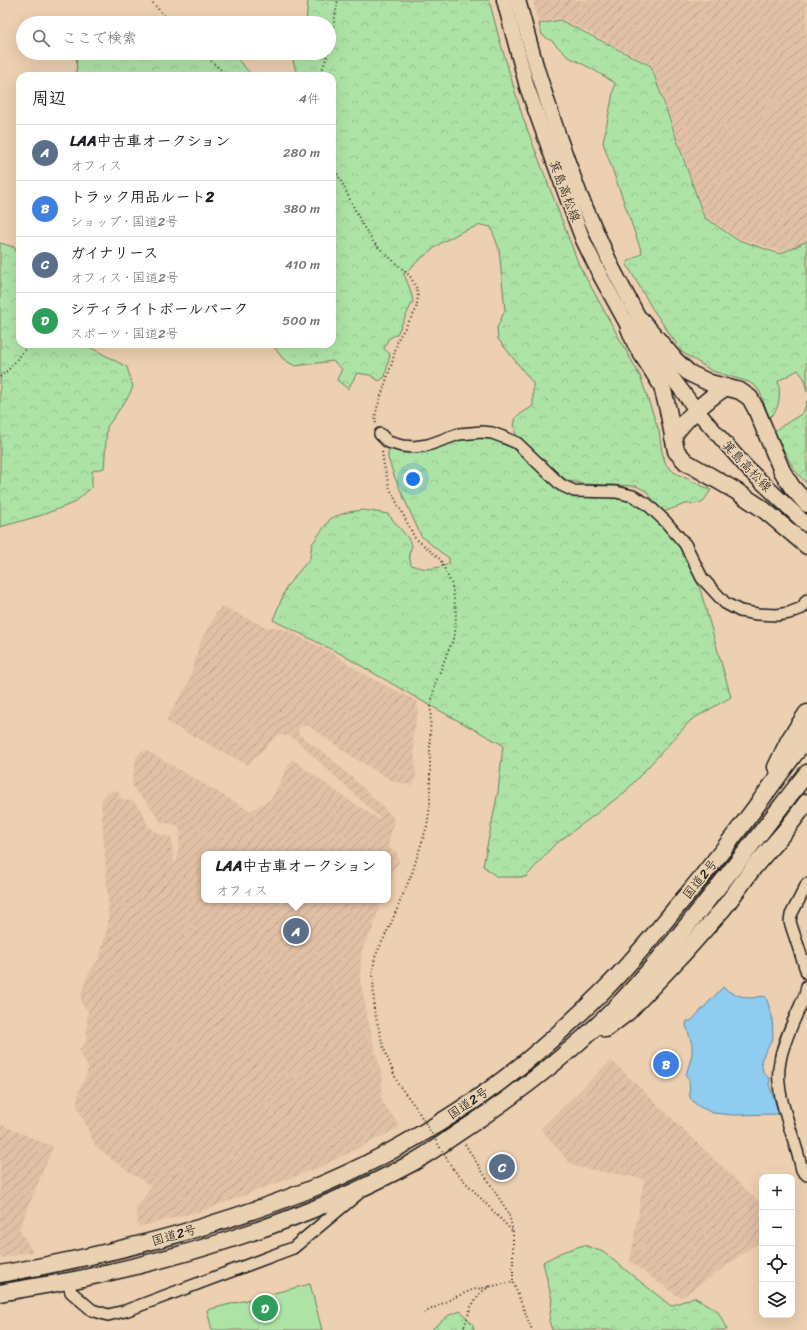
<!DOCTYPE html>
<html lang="ja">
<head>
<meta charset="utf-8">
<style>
  :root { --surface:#fff; --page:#f2f2f2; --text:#202124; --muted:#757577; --line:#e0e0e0; --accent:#1f6fb2 }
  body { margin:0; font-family:Sriracha,"Klee One",sans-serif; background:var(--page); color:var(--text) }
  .controls { position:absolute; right:12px; bottom:12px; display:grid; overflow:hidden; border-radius:8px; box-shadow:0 4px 16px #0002 }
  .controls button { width:36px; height:36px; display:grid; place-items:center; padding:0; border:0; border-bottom:1px solid var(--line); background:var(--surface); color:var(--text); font:20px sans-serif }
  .you { position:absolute; left:413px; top:479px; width:14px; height:14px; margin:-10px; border:3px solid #fff; border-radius:50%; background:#1a73e8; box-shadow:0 0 0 6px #1a73e833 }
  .badge { display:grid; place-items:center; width:26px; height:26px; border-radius:50%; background:var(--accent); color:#fff; font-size:13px; font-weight:700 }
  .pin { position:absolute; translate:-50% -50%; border:2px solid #fff; box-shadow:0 1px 4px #0006 }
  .popup { position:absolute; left:201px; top:851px; width:190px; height:52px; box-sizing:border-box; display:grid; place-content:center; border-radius:8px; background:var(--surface); filter:drop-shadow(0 1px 3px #0005); font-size:13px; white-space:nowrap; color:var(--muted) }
  .popup b { font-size:15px; color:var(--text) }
  .popup::after { content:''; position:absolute; left:50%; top:100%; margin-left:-8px; border:8px solid transparent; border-top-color:var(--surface) }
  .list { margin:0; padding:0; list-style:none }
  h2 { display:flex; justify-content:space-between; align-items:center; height:52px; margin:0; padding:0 16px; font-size:17px }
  h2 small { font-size:13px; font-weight:400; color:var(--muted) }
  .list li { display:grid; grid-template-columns:26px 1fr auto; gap:12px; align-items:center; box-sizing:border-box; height:56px; padding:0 16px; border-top:1px solid var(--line) }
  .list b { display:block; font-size:15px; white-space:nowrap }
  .list p { margin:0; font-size:13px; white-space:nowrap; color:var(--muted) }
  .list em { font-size:13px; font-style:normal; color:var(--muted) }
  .icon { flex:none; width:22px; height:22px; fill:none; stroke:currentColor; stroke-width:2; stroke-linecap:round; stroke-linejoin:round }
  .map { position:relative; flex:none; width:807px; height:1330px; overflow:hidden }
  .search { position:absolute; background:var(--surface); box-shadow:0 4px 16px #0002; left:16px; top:16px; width:320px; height:44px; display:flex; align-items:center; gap:10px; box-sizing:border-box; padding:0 14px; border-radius:22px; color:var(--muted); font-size:15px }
  .panel { position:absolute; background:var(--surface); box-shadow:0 4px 16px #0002; left:16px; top:72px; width:320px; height:276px; border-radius:12px }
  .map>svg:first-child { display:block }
  .industrial { fill:url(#industrial-furrows) }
  .green { fill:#aee3a6; stroke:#658061 }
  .forest { fill:url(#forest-crowns); stroke:#658061 }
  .water { fill:#8fccf0; stroke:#61869b }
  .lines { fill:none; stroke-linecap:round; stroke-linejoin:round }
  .minor-casing { stroke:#1c1c1c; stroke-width:14 }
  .major-casing { stroke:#1c1c1c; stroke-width:17 }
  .highway-casing { stroke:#1c1c1c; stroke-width:19 }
  .path { stroke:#1c1c1c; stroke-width:2; stroke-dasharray:1 3; stroke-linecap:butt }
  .minor { stroke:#ead1b2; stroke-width:11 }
  .major { stroke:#ead1b2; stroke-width:14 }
  .highway { stroke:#ead1b2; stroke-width:16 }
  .path-bridge { stroke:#1c1c1c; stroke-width:2; stroke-dasharray:1 3; stroke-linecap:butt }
  .labels { text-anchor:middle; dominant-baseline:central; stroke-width:3; stroke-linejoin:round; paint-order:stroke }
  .street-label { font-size:13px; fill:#1c1c1c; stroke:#ead1b2 }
</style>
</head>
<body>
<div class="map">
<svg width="807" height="1330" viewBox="0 0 807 1330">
  <defs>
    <pattern id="industrial-furrows" width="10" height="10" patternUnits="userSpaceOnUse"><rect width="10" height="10" fill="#e1c0a5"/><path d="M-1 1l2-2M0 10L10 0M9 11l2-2" fill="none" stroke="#c0a48d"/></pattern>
    <pattern id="forest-crowns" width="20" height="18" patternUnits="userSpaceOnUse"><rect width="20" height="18" fill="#aee3a6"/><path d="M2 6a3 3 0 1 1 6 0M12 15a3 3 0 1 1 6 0" fill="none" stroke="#95c28e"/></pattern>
  </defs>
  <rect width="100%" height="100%" fill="#edcfb1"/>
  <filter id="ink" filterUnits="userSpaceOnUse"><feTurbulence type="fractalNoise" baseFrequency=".025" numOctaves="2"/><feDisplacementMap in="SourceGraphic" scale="8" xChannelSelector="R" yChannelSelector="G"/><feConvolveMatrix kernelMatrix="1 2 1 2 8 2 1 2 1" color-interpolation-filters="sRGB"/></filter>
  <g filter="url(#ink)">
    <!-- industrial -->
    <g class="industrial">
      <path d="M533,0h274v240l-26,12 -45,-15 -31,-21 -53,-151 -92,-47 -22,5z"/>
      <path d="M222,606l46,22 6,-1 17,5 43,22 29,20 54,27 1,10 -5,26 3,38 -3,11 -20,-5 -40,-24 -46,-32 -7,2 -2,3 1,5 27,19 47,43 20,20 1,6 -5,17v8l8,5 2,9 -6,8 -5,24v-40h-184v46h182l-6,5 -8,26 -9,16 -2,12 -1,19 9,47 10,40 4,14 -2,18 1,4 18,26 -77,39 -118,44 -67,17 -2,-20 16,-20 -37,-25 -20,-17 -18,-38 1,-14 9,-20 1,-6 -9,-17 7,-7 2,-33 -7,-6v-11l8,-20 10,-14 9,-34v-25l-7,-99 6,-8 10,-3 3,5 -1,3 15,4 8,9 6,15 11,8 12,3 3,25h3l3,-30 -1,-6 -18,-4 -14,-20 -12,-11 -3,-8 4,-25 5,-7 8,1 101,59 21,-12 21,-40 49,36 37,24 2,-1 -82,-76 -8,-6 -12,-1 -30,30 -78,-41 -4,-4 22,-36 12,-41 15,-28z"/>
      <path d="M611,1060l151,145v35l-81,58 -51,-36 14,-83 -67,-12 -7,-4 -29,-34z"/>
      <path d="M0,1124l53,23 -34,82 14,23 -33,6z"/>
    </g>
    <!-- green -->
    <path class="green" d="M310,1284l12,46h-110l-5,-20z"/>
    <!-- forest -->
    <g class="forest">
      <path d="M308,0h181l10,38 24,80 56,147 61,111 19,55 3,21 4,13 9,8 36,17 -9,13 -17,1 -22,8 -17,-21 -10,-5 -52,-2 -15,-3 -18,-11 -35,-35 -2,-9 2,-9 17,-11v-23l-35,-44 -1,-11 8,-18 -6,-61 -8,-22 -10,-2 -18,6 -22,12 -22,17 -15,14 6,15 3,12 -16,33 -9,5 -4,10 6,5 -5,23 -6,4 -9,-6 -13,-2 -9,16 -11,-9 5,-11 -9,-8 -38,5 -12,-7 -11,-15h60v-268h-38l2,-5 -3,-10 5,-8h31v-30h-23z"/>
      <path d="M560,20l91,46 53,151 32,22 44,15 27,-13v151l-3,-14 -6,-8 -20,11c3,10 2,31 -9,36l-9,-25 -5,-6 -6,-4 -37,-11 -30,-19 -30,-44 -26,-45 16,-10 -39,-110 12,-60 -21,-13 -27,-14 -15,-15 -10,-6 -3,-11z"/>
      <path d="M77,53h155l19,21 13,2h-188z"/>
      <path d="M0,243l14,4 6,12v85h64l43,23 6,20 -5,10 -21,30 -3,41 -12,3v16l-18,16 -35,13 -39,11z"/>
      <path d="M807,401v83l-14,-16 -19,-37 29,-18z"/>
      <path d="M472,437l28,3 12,8 47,41 59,9 11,2 32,22 23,31 16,36 31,108 -40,23 -66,72 -72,54 -27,31h-29l-14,-11 15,-74 5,-47 -81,-44 -83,-48 -66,-33 14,-34 23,-28 2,-14 19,-26 17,-6 15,-2 25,4 20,24 4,8 -3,8 2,11c17,6 22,4 38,-1v-6l-10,-7 -18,-15 -26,-58 -7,-20v-7l5,-2 25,4 41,-15z"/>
      <path d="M584,1245l19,7 68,54 23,-9 24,14 9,19h-175l-3,-9 3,-21 -9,-38 19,-10z"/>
      <path d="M461,1311l12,14 1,5h-43l18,-15z"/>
    </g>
    <!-- water -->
    <path class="water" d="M723,987c5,6 19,10 27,11 6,0 10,-3 16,-1l6,19 1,22 -12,22 2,12 7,7 -1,5 10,30 -46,1 -20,-2 -15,-7 -8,-8 -1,-18 -3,-5 6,-20v-11l-6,-19 1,-4h4z"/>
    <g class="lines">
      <defs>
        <g id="minor">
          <path d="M380,434l8,8 14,4 12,1 14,-2 31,-11 23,-2 10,1 11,4 14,6 44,42 13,6 42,1 17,4 14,8 18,17 20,23 17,34 23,25 15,8 17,3 20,1 12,-2 13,-5 5,-8"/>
          <path d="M807,884l-16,31 -1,7 17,51"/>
          <path d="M807,986l-2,9c-8,19 -22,46 -25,66 -5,25 4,47 11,71 4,12 8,25 11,38l5,5"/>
          <path d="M68,1281l3,11 21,18 16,5 17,-4 168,-63 66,-55"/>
        </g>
        <g id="major">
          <path d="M504,0l23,87 39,108 17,45 18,37 28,51 33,36 35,47 50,57 60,57"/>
          <path d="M518,0l19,69 22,68 21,58 33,74 33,62"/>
        </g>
        <g id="highway">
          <path d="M641,320l34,40 14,13 21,10 30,8 10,7 6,11 26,62 10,16 15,17"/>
          <path d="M629,328l7,17 26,41 6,24 8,41 10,11 50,29 27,18 44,37"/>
          <path d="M673,437c10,-17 36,-39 53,-50"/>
          <path d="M776,767l13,-27 18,-27"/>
          <path d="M606,1029l22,-17 55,-58 40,-45 31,-42 31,-36 22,-29"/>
          <path d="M0,1274c104,-18 208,-44 306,-83 51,-20 106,-50 152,-80 54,-34 102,-77 147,-122 25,-25 48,-53 70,-80 47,-55 89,-113 132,-172"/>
          <path d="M0,1293c31,-6 62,-10 93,-17 111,-24 220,-60 319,-113 16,-9 31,-20 46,-30 52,-34 105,-74 149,-117 26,-26 50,-54 73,-82 44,-53 85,-107 127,-161"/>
        </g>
      </defs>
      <!-- minor casing -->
      <use href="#minor" class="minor-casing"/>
      <!-- major casing -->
      <use href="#major" class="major-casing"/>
      <!-- highway casing -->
      <use href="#highway" class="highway-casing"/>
      <!-- path -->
      <g class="path">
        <path d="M150,0l21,23"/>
        <path d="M329,50l9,-50"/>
        <path d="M202,53l26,23"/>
        <path d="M320,76l8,-23"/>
        <path d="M332,163l31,63 11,17 36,33 7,13 1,8 -2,13 -18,29 -6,24 -15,45 -2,9 1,7"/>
        <path d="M0,377l10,-9 19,-24"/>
        <path d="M382,452l2,14 6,23 25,49 25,21 12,26 4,28 -1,21 -20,50 -4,21 -1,33v68l-3,20 -15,47 -20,48 -17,36 -2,13 1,40 10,39 14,35 17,22"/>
        <path d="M465,1144l44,70 4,18v50l19,48"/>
        <path d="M453,1169l60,63"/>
        <path d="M424,1313l29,-15 19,-8 41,-8"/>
        <path d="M463,1330l8,-23 8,-13 11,-8"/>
      </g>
      <!-- minor -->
      <use href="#minor" class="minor"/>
      <!-- major -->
      <use href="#major" class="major"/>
      <!-- highway -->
      <use href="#highway" class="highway"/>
      <!-- path-bridge -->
      <path class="path-bridge" d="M415,1106l38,63"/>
    </g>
  </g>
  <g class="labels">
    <!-- street labels -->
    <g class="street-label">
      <text transform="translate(565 191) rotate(69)">箕島高松線</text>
      <text transform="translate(747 466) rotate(46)">箕島高松線</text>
      <text transform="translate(700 879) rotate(-51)">国道2号</text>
      <text transform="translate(468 1103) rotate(-34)">国道2号</text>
      <text transform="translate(174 1235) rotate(-16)">国道2号</text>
    </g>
  </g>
</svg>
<div class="controls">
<button>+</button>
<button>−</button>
<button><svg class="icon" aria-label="locate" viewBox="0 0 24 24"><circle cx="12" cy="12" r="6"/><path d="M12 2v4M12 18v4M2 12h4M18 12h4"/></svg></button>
<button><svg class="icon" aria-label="layers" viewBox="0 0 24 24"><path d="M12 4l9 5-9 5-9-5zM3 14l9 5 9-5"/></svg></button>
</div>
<div class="you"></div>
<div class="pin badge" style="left:296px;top:931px;background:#5c6f8a">A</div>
<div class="popup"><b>LAA中古車オークション</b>オフィス</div>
<div class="pin badge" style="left:666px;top:1064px;background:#3f7fe0">B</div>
<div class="pin badge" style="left:502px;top:1167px;background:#5c6f8a">C</div>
<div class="pin badge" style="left:265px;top:1308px;background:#2e9e5b">D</div>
<div class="search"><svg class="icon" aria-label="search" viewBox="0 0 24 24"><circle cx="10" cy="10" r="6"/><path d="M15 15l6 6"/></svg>ここで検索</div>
<section class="panel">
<h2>周辺<small>4件</small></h2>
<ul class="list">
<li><span class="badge" style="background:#5c6f8a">A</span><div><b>LAA中古車オークション</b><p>オフィス</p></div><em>280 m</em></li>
<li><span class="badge" style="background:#3f7fe0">B</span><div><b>トラック用品ルート2</b><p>ショップ · 国道2号</p></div><em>380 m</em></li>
<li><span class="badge" style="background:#5c6f8a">C</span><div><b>ガイナリース</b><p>オフィス · 国道2号</p></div><em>410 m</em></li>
<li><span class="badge" style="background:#2e9e5b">D</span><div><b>シティライトボールパーク</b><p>スポーツ · 国道2号</p></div><em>500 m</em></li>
</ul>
</section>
</div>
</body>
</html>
